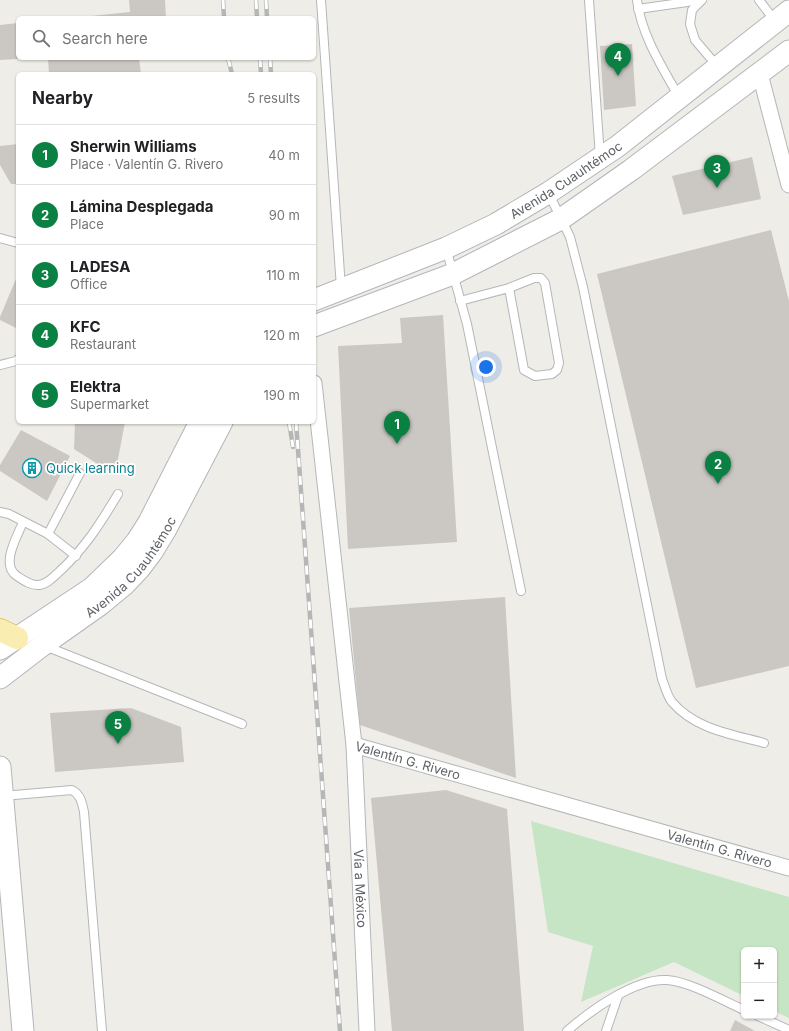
<!DOCTYPE html>
<html lang="en">
<head>
<meta charset="utf-8">
<style>
  :root { --surface:#fff; --page:#f2f2f2; --text:#202124; --muted:#757577; --line:#e0e0e0; --accent:#0b8043 }
  body { margin:0; font-family:Inter,sans-serif; background:var(--page); color:var(--text) }
  .controls { position:absolute; right:12px; bottom:12px; display:grid; overflow:hidden; border-radius:6px; box-shadow:0 1px 3px #0004 }
  .controls button { width:36px; height:36px; display:grid; place-items:center; padding:0; border:0; border-bottom:1px solid var(--line); background:var(--surface); color:var(--text); font:20px sans-serif }
  .you { position:absolute; left:486px; top:367px; width:14px; height:14px; margin:-10px; border:3px solid #fff; border-radius:50%; background:#1a73e8; box-shadow:0 0 0 6px #1a73e833 }
  .badge { display:grid; place-items:center; width:26px; height:26px; border-radius:50%; background:var(--accent); color:#fff; font-size:13px; font-weight:700 }
  .pin { position:absolute; translate:-50% -33px; filter:drop-shadow(0 1px 2px #0008) }
  .pin::after { content:''; position:absolute; top:21px; width:14px; height:12px; background:inherit; clip-path:polygon(0 0,100% 0,50% 100%) }
  .list { margin:0; padding:0; list-style:none }
  h2 { display:flex; justify-content:space-between; align-items:center; height:52px; margin:0; padding:0 16px; font-size:17px }
  h2 small { font-size:13px; font-weight:400; color:var(--muted) }
  .list li { display:grid; grid-template-columns:26px 1fr auto; gap:12px; align-items:center; box-sizing:border-box; height:60px; padding:0 16px; border-top:1px solid var(--line) }
  .list b { display:block; font-size:15px; white-space:nowrap }
  .list p { margin:0; font-size:13px; white-space:nowrap; color:var(--muted) }
  .list em { font-size:13px; font-style:normal; color:var(--muted) }
  .icon { flex:none; width:22px; height:22px; fill:none; stroke:currentColor; stroke-width:2; stroke-linecap:round; stroke-linejoin:round }
  .map { position:relative; flex:none; width:789px; height:1031px; overflow:hidden }
  .search { position:absolute; background:var(--surface); box-shadow:0 1px 3px #0004; left:16px; top:16px; width:300px; height:44px; display:flex; align-items:center; gap:10px; box-sizing:border-box; padding:0 14px; border-radius:6px; color:var(--muted); font-size:15px }
  .panel { position:absolute; background:var(--surface); box-shadow:0 1px 3px #0004; left:16px; top:72px; width:300px; height:352px; border-radius:6px }
  .map>svg:first-child { display:block }
  .green { fill:#c6e5c5 }
  .building { fill:#cbc8c4 }
  .lines { fill:none; stroke-linecap:round; stroke-linejoin:round }
  .service-casing { stroke:#b4b7ba; stroke-width:10 }
  .minor-casing { stroke:#b4b7ba; stroke-width:17 }
  .secondary-casing { stroke:#b3b6ba; stroke-width:23 }
  .primary-casing { stroke:#e9c267; stroke-width:24 }
  .service { stroke:#fff; stroke-width:8 }
  .minor { stroke:#fff; stroke-width:15 }
  .secondary { stroke:#fff; stroke-width:21 }
  .primary { stroke:#faedb2; stroke-width:22 }
  .rail-casing { stroke:#b5b6b6; stroke-width:4.5 }
  .rail { stroke:#fff; stroke-width:3; stroke-dasharray:9; stroke-linecap:butt }
  .labels { text-anchor:middle; dominant-baseline:central; stroke-width:3.5; stroke-linejoin:round; paint-order:stroke }
  .street-label { font-size:13px; fill:#5e6266; stroke:#fff }
  .culture-label { font-size:13px; fill:#0d838f; stroke:#fff; text-anchor:start }
</style>
</head>
<body>
<div class="map">
<svg width="789" height="1031" viewBox="0 0 789 1031">
  <rect width="100%" height="100%" fill="#efede7"/>
  <!-- green -->
  <path class="green" d="M531,821l258,76v121l-15,-7v-61h-30v46l-70,-34 -93,40 12,-56 -45,-14z"/>
  <!-- building -->
  <g class="building">
    <path d="M129,0h36l1,18h-84v-1l48,-5z"/>
    <path d="M18,23v36l-18,1v-35z"/>
    <path d="M632,44l4,62 -32,4 -4,-64z"/>
    <path d="M48,58h91l2,16h-92z"/>
    <path d="M18,144v40h-7l-11,-19v-19z"/>
    <path d="M752,157l9,42 -78,16 -11,-39z"/>
    <path d="M771,230l18,71v365l-93,22 -99,-414z"/>
    <path d="M18,274v55l-18,-9v-3z"/>
    <path d="M443,315l14,227 -109,7 -10,-203 64,-3 -2,-25z"/>
    <path d="M75,422h50l-10,53 -41,-26z"/>
    <path d="M21,430l49,26 -23,45 -47,-30v-6z"/>
    <path d="M505,597l11,181 -156,-53 -11,-117z"/>
    <path d="M131,708l50,19 3,35 -129,10 -5,-59z"/>
    <path d="M446,790l61,19 17,222h-132l-21,-233z"/>
    <path d="M735,1020l20,11h-25z"/>
  </g>
  <g class="lines">
    <defs>
      <g id="service">
        <path d="M321,0l20,288"/>
        <path d="M589,0l11,157"/>
        <path d="M637,0c4,34 25,67 42,97"/>
        <path d="M702,0l-10,10 -2,14 5,16 23,27"/>
        <path d="M759,0l16,21"/>
        <path d="M638,9l63,-9"/>
        <path d="M549,194l21,43 13,50 79,392c3,7 5,17 10,23 23,27 59,32 92,41"/>
        <path d="M0,238l18,5"/>
        <path d="M446,248l21,76 54,267"/>
        <path d="M460,301l49,-13 25,-10h7l4,5 14,80 -2,7 -5,4 -17,2 -11,-6 -15,-82"/>
        <path d="M0,365l16,-4 2,-2"/>
        <path d="M0,512l9,2 39,20 28,22"/>
        <path d="M23,522c-6,15 -23,43 -6,54 6,4 14,10 22,9 9,-1 14,-8 20,-13 26,-24 41,-48 59,-78"/>
        <path d="M48,534l32,-61"/>
        <path d="M45,646l197,78"/>
        <path d="M3,796l69,-6c9,5 10,13 12,22l18,219"/>
        <path d="M758,1016l31,14"/>
        <path d="M567,1031c23,-20 68,-53 100,-51 21,1 57,21 77,30"/>
        <path d="M606,1031l12,-35"/>
      </g>
      <g id="minor">
        <path d="M760,74l29,111"/>
        <path id="s1" d="M314,383l40,362 13,286"/>
        <path id="s2" d="M354,745l435,123"/>
      </g>
      <g id="secondary">
        <path id="s3" d="M314,300l132,-52 50,-24 52,-31 70,-47 171,-135"/>
        <path d="M314,326l139,-52 108,-55 70,-49 158,-119"/>
        <path d="M0,649l92,-61 31,-30 14,-17 12,-19 51,-100"/>
        <path id="s4" d="M0,678l43,-33 58,-41 23,-19 16,-17 12,-16 14,-23 56,-107"/>
        <path d="M0,767l23,264"/>
      </g>
      <path id="primary" d="M0,630l17,8"/>
    </defs>
    <!-- service casing -->
    <use href="#service" class="service-casing"/>
    <!-- minor casing -->
    <use href="#minor" class="minor-casing"/>
    <!-- secondary casing -->
    <use href="#secondary" class="secondary-casing"/>
    <!-- primary casing -->
    <use href="#primary" class="primary-casing"/>
    <!-- service -->
    <use href="#service" class="service"/>
    <!-- minor -->
    <use href="#minor" class="minor"/>
    <!-- secondary -->
    <use href="#secondary" class="secondary"/>
    <!-- primary -->
    <use href="#primary" class="primary"/>
    <defs>
      <g id="rail">
        <path d="M223,0l1,18"/>
        <path d="M256,0l1,18"/>
        <path d="M266,0l1,18"/>
        <path d="M228,58l4,16"/>
        <path d="M260,58l1,16"/>
        <path d="M270,58l1,16"/>
        <path d="M289,422l4,25"/>
        <path d="M296,422l44,609"/>
      </g>
    </defs>
    <!-- rail casing -->
    <use href="#rail" class="rail-casing"/>
    <!-- rail -->
    <use href="#rail" class="rail"/>
  </g>
  <!-- icons -->
  <defs>
    <symbol id="building-ring" viewBox="-11 -11 22 22"><circle r="9.5" fill="#fff" stroke="#0f9aa8" stroke-width="1.5"/><path d="M-4-6H4V6H1V3H-1V6H-4ZM-2.5-4.3h1.7v1.8h-1.7ZM.8-4.3h1.7v1.8H.8ZM-2.5-1h1.7V.8h-1.7ZM.8-1h1.7V.8H.8Z" fill="#0f9aa8"/></symbol>
  </defs>
  <g fill-rule="evenodd">
    <use href="#building-ring" x="21" y="457" width="22" height="22"/>
  </g>
  <g class="labels">
    <!-- street labels -->
    <g class="street-label">
      <text stroke="none"><textPath href="#s3" startOffset="280">Avenida Cuauhtémoc</textPath></text>
      <text stroke="none"><textPath href="#s4" startOffset="173">Avenida Cuauhtémoc</textPath></text>
      <text stroke="none"><textPath href="#s2" startOffset="56">Valentín G. Rivero</textPath></text>
      <text stroke="none"><textPath href="#s2" startOffset="380">Valentín G. Rivero</textPath></text>
      <text stroke="none"><textPath href="#s1" startOffset="508">Vía a México</textPath></text>
    </g>
    <!-- culture labels -->
    <g class="culture-label">
      <text x="46" y="468">Quick learning</text>
    </g>
  </g>
</svg>
<div class="controls">
<button>+</button>
<button>−</button>
</div>
<div class="you"></div>
<div class="pin badge" style="left:397px;top:444px">1</div>
<div class="pin badge" style="left:718px;top:484px">2</div>
<div class="pin badge" style="left:717px;top:188px">3</div>
<div class="pin badge" style="left:618px;top:76px">4</div>
<div class="pin badge" style="left:118px;top:744px">5</div>
<div class="search"><svg class="icon" aria-label="search" viewBox="0 0 24 24"><circle cx="10" cy="10" r="6"/><path d="M15 15l6 6"/></svg>Search here</div>
<section class="panel">
<h2>Nearby<small>5 results</small></h2>
<ul class="list">
<li><span class="badge">1</span><div><b>Sherwin Williams</b><p>Place · Valentín G. Rivero</p></div><em>40 m</em></li>
<li><span class="badge">2</span><div><b>Lámina Desplegada</b><p>Place</p></div><em>90 m</em></li>
<li><span class="badge">3</span><div><b>LADESA</b><p>Office</p></div><em>110 m</em></li>
<li><span class="badge">4</span><div><b>KFC</b><p>Restaurant</p></div><em>120 m</em></li>
<li><span class="badge">5</span><div><b>Elektra</b><p>Supermarket</p></div><em>190 m</em></li>
</ul>
</section>
</div>
</body>
</html>
